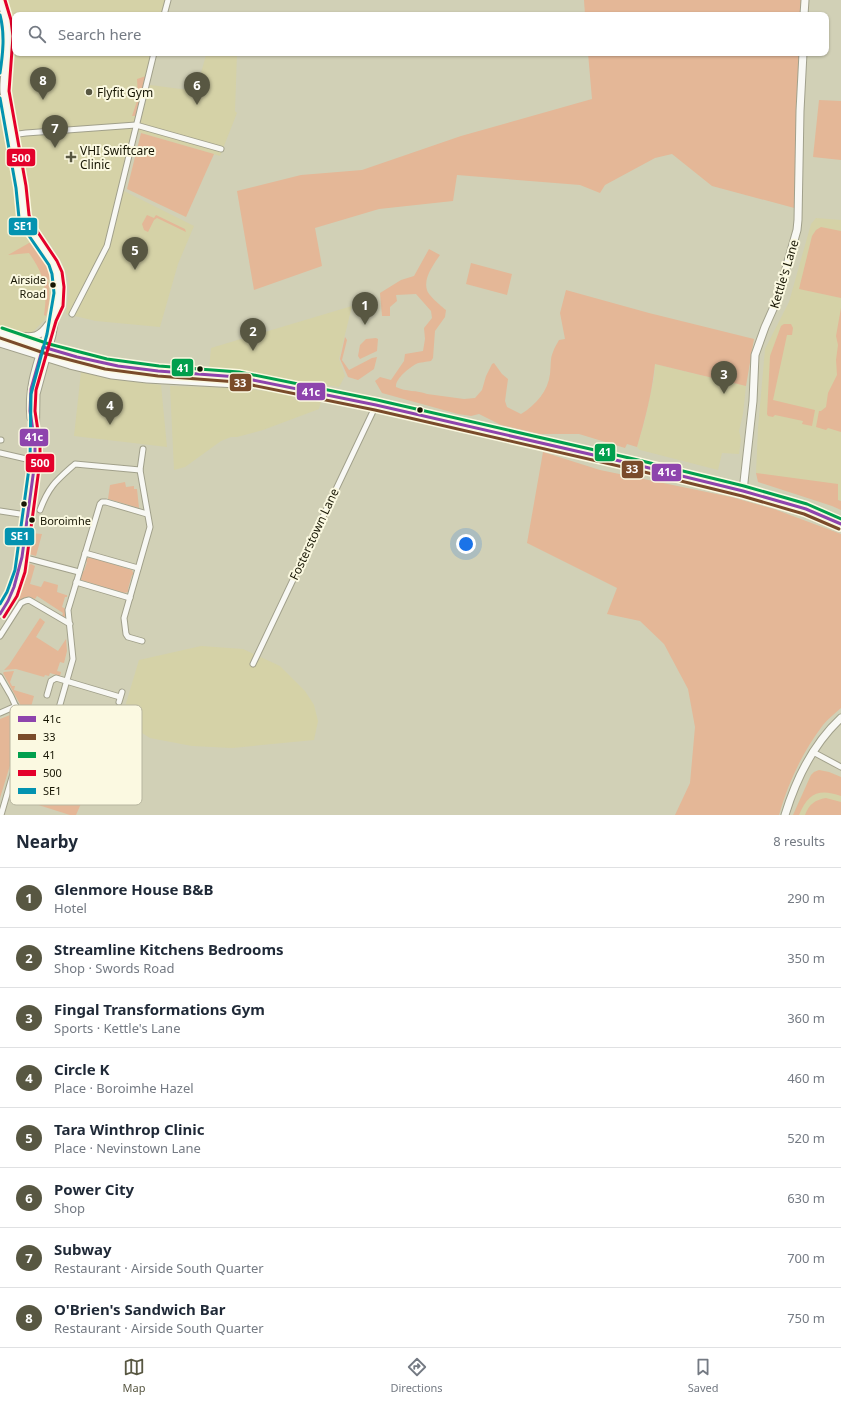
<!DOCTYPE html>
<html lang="en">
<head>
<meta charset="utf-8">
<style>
  :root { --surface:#fff; --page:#f6f6f7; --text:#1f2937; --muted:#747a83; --line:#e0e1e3; --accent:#585742 }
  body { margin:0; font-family:"Noto Sans",sans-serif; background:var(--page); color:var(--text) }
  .you { position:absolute; left:466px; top:544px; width:14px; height:14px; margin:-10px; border:3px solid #fff; border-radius:50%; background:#1a73e8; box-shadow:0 0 0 6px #1a73e833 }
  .badge { display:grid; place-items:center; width:26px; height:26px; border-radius:50%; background:var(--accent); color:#fff; font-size:13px; font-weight:700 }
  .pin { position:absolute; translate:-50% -33px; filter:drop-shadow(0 1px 2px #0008) }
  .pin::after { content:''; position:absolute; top:21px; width:14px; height:12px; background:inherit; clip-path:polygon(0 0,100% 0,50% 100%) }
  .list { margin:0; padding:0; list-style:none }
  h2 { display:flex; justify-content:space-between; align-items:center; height:52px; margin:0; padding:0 16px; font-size:17px }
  h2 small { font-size:13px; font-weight:400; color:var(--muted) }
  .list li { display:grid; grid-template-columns:26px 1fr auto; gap:12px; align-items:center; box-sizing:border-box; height:60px; padding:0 16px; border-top:1px solid var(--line) }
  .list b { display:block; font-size:15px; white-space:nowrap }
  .list p { margin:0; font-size:13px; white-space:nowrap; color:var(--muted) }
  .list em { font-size:13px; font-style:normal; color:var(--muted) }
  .icon { flex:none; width:22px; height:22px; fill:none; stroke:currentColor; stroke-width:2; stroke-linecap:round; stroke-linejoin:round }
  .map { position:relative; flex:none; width:841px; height:815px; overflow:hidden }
  .search { position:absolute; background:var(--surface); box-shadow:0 1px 3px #0004; left:12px; right:12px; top:12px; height:44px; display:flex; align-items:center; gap:10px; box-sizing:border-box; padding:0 14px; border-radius:8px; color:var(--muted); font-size:15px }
  .sheet { height:532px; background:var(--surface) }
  nav { display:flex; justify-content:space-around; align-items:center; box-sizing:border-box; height:56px; border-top:1px solid var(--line); background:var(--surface); font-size:11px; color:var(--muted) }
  nav a { display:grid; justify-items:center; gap:2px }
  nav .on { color:var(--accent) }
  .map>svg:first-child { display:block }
  .built { fill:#d5d2a7 }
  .green { fill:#e4b797 }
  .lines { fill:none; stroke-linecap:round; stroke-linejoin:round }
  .street-casing { stroke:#a1a08b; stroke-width:7 }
  .secondary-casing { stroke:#a1a08b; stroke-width:9 }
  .street { stroke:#f8f8f4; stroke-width:5 }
  .secondary { stroke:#f8f8f4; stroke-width:7 }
  .bus-1-casing { stroke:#fbf9e1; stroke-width:6 }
  .bus-2-casing { stroke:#fbf9e1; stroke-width:6 }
  .bus-3-casing { stroke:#fbf9e1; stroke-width:6 }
  .bus-4-casing { stroke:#fbf9e1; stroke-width:6 }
  .bus-5-casing { stroke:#fbf9e1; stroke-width:6 }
  .bus-1 { stroke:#8e44ad; stroke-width:3 }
  .bus-2 { stroke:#7a4b2a; stroke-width:3 }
  .bus-3 { stroke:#019f4d; stroke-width:3 }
  .bus-4 { stroke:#e4002b; stroke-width:3 }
  .bus-5 { stroke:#0393b0; stroke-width:3 }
  .poi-dot { fill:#585742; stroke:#fbf9e1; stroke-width:1.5 }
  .bus-dot { fill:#171604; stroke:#fbf9e1; stroke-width:1.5 }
  .labels { text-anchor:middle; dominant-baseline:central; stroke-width:4; stroke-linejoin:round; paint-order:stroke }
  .bus-label { font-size:11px; fill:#171604; stroke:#fbf9e1; text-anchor:end }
  .poi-label { font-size:12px; fill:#171604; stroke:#fbf9e1; text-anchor:start }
  .street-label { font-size:12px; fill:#171604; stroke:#fbf9e1 }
  .key { fill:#fbf9e1; stroke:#b7b59f; stroke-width:1 }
  .key-label { font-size:11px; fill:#171604 }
  .line-badge { stroke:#fbf9e1; stroke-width:1.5 }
  .badge-label { font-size:11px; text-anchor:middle; font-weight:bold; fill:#fff }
</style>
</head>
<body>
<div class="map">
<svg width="841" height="815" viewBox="0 0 841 815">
  <rect width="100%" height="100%" fill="#d1d0b6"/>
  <!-- built -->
  <g class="built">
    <path d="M7,0h158l-4,15h-146v20l-3,-18z"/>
    <path d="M15,53h137l-34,135 76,38 -16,38 -18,63 -64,-6 -30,-7 3,-23 -1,-13 -6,-15 -13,-21 -17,-21 -4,-11 -9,-73 -8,-45 -1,-8z"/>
    <path d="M237,53l-2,58 2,2 -17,43 -82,-24 12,-47 46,6 10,-36z"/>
    <path d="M0,111l13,61 8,51 28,50 2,14 -2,24 -4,8 -14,15h-7l-24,-8z"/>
    <path d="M816,218l25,2v281l-85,-28 2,-45 7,-79 24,-47 22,-78z"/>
    <path d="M352,306l-13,53 6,17 -6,11 -130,-18 2,-21z"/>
    <path d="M655,364l91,22 -3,28 -4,17 2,8 -2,15 -17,-1 -4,17 -78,-20 -3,-3 8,-28 9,-41z"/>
    <path d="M81,372l37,8 43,5 6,62 -93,-11z"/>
    <path d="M170,386l69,2 43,5 39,8 -2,8 -56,21 -26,7h-6l-10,4 -36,26 -11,3z"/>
    <path d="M201,646l42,3 37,17 25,25 9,14 4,16 -4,19 -82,8 -40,-2 -42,-8 -29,-18 18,-60z"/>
    <path d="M819,770l10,2 12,5v38h-48l18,-40 3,-3z"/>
  </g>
  <!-- green -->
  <g class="green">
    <path d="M584,0h218v15h-217z"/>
    <path d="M588,53h212l-2,156 -86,-23 -40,-32 -17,4 -50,27 -5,8 -20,-8 -123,-10 -4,26 -74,8 -64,19 7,38 -68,24 -17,-99 64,-16 61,-5 99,-34 131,-37z"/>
    <path d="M146,76l-10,40h-4l6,-18 -1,-19z"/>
    <path d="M819,100l22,1v59l-28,-3z"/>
    <path d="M141,133l73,21 -28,63 -59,-28z"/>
    <path d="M147,215l7,3 2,-3 29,14 1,3 -29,-14 -3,2 -6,12 -4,-2 -2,-6z"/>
    <path d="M821,227l20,4v67l-42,-9 13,-53 4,-6z"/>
    <path d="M29,243l8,1 9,16 7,18 -5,2c2,13 2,23 -2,36l-2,-1c4,-26 0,-41 -15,-62l-21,2z"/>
    <path d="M429,249l11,6c-6,9 -17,23 -13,35 1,5 14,16 19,20l-1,7 -10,14 -2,27 -2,3c-4,1 -11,1 -15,3 -7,4 -21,15 -20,23 10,5 21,3 31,7l37,5 11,-1 7,-8 4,-14 6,-12 2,-1 8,11 6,5 -3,22 2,6 14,7c15,-9 27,-23 29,-40 1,-7 0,-16 3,-22 1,-4 4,-8 6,-12l6,-1 -5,-26 6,-23 83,23 105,26 -8,47 -91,-22c-3,29 -10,56 -18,83l-10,-3 -2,4 -46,-14h-39l-39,-9 -22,-11 -8,2 -13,-2 -76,-21 -7,-12 5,-4 11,3 13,-19 1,-7 18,-3 2,-12 -1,-11 8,-10 -1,-7 -15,-17 -20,1 1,6 -7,6v9h-8l-2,-23 21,-13 13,-4z"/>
    <path d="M471,263l41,11 -5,21 -41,-11z"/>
    <path d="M841,308v124l-13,-4 -2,2 -10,-3 3,-16h2l5,-4 2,-14 9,-18 -1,-15 2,-15 -2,-9z"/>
    <path d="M784,324h7l2,4 -1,7h-5l-14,65 42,10 -3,16 -10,-2 1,-3 -28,-6 -2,2 -5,-1 -1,-2 3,-58 11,-30z"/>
    <path d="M345,337l2,3 -5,20 7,10 23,-12 5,-1 -3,12 -16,11 -10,-3 -8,-18z"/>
    <path d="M376,338l2,1 -1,12 -17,8 -2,-3 2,-11 6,-6z"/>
    <path d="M543,452l57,18 131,27 43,12 67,25v174c-6,5 -13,11 -18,17 -20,26 -35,58 -44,90h-104l15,-32 5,-56 -7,-38 -24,-45 -24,-23 -33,-7 10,-26 -90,-45z"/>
    <path d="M756,473l82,11v16l3,1v9l-9,-4 -74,-24z"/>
    <path d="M125,482l1,5 8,-1v3h3l2,19 -31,-9 2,-14z"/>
    <path d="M30,533l12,1 -6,22 -7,-2z"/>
    <path d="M90,557l42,13 2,5h-2l-4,14 1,1 -1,2 -4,1 -43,-13 1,-9h2l3,-9 -2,-1 1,-2z"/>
    <path d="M31,564l4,2 -5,18 11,3 3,-6 14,4 -1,7 9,3h1v2h-2l-3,10 4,2 -1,8 -3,-1 1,-3 -26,-17 -2,3c-6,-3 -10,-3 -15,2l-4,-2 11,-33z"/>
    <path d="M40,618l5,4 -9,15 22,14 8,-12 1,12 -3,12 -4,-1 -3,9 4,1 -1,4 -10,-3 -1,3 -4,-1 -1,2 -28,-8 -12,1 5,-5z"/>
    <path d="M14,671l-4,11 2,4h3l-1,4 20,6 -3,11 -10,-1 -18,-33 1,-1z"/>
    <path d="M12,711l5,3 4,13 -4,2 2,7 -19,62v-79l10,-4 -1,-3z"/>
    <path d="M45,761l48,15 -17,39h-6l-38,-12z"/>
    <path d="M819,770l10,2 12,5v19c-22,-8 -33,-3 -42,19h-6l18,-40 3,-3z"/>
    <path d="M826,798l15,4v13h-36c4,-11 10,-15 21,-17z"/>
  </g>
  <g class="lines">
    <defs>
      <g id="street">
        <path d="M164,15l4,-15"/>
        <path d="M11,135l15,-2 110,-8 85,24"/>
        <path d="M72,314l35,-68 47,-193"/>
        <path d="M0,440h1"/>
        <path d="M0,453l35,8"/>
        <path d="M40,510c9,-24 16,-29 35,-46l65,6"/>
        <path d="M0,511l20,3"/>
        <path d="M85,553l53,15"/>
        <path d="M22,557l57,15"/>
        <path d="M76,582l54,16"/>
        <path d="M0,636l21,-33 4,-2 4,-1 41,24"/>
        <path d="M142,641l-14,-4 -2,-3 -2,-16 26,-91 -10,-57 3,-21"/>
        <path d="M253,664l123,-259"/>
        <path d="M0,677l11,19 15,33 72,21"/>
        <path d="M47,695l4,-14 5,-3 64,19"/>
        <path d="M119,702l3,-10"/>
        <path d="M0,713l16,-7"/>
        <path d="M51,736l22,-77 -5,-49 32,-106 2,-2h4l41,12"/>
        <path d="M813,752l28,15"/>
        <path d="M96,756l4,-11"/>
        <path d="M1,815l25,-86"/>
      </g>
      <g id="secondary">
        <path d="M804,15l1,-15"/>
        <path d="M0,333l48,16 58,15 52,7 80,6 138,28 261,60 106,26 63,18 35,15"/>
        <path d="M19,336c14,2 21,1 29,-11"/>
        <path d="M0,343l70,22 42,10 35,4 90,5 18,-2"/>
        <path d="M31,418c-3,-26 4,-48 12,-73 3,-9 6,-20 10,-29"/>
        <path d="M743,491l10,-90 2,-46 10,-28 12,-27 20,-70 1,-10 2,-109 3,-58"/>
        <path d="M0,614l12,-20 8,-23 15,-110 1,-67 16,-59 7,-42 -2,-20 -4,-10 -24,-36 -5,-11 -3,-29 -17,-95c-1,-12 2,-23 3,-34 3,-19 1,-41 -7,-58"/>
        <path d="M785,815c11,-36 28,-71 56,-97"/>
      </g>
    </defs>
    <!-- street casing -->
    <use href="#street" class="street-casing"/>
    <!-- secondary casing -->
    <use href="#secondary" class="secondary-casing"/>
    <!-- street -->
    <use href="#street" class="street"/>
    <!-- secondary -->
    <use href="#secondary" class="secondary"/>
    <defs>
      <path id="bus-1" d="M0,614l8,-13 6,-14 8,-30 13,-96v-17l-5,-33 1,-22 12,-42 34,10 41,9 40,5 80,6 138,28 261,60 106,26 63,18 35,15"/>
      <path id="bus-2" d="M0,338l47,16 58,15 53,7 79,6 138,28 261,60 106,26 62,18 35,15"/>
      <path id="bus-3" d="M2,328l47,16 58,15 52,7 80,6 138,28 261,60 106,26 63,18 34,15"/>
      <path id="bus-4" d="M4,617l13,-21 8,-24 15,-111v-17l-5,-33 1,-21 20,-69 7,-15 1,-19 -2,-15 -5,-11 -24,-36 -4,-10 -3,-29 -17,-95 4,-55 -2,-16 -6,-20"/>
      <g id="bus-5">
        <path d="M0,15c5,19 3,38 0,58"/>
        <path d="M0,98l16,90 3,30 6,12 24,35 3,9 2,19 -7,41 -16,60 -1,67 -15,109 -8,22 -7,12"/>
      </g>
    </defs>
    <!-- bus-1 casing -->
    <use href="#bus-1" class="bus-1-casing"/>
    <!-- bus-2 casing -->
    <use href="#bus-2" class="bus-2-casing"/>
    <!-- bus-3 casing -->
    <use href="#bus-3" class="bus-3-casing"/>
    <!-- bus-4 casing -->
    <use href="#bus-4" class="bus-4-casing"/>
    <!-- bus-5 casing -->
    <use href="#bus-5" class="bus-5-casing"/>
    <!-- bus-1 -->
    <use href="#bus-1" class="bus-1"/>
    <!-- bus-2 -->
    <use href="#bus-2" class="bus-2"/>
    <!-- bus-3 -->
    <use href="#bus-3" class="bus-3"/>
    <!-- bus-4 -->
    <use href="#bus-4" class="bus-4"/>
    <!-- bus-5 -->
    <use href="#bus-5" class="bus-5"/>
  </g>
  <!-- markers -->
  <g class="poi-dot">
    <circle cx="89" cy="92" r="4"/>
    <path d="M69 151h4v4h4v4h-4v4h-4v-4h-4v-4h4z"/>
  </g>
  <g class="bus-dot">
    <circle cx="53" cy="285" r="3.5"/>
    <circle cx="200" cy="369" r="3.5"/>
    <circle cx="420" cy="410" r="3.5"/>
    <circle cx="24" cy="504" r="3.5"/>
    <circle cx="32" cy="520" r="3.5"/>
  </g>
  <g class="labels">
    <!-- bus labels -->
    <g class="bus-label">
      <text x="46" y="279">Airside<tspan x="46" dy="14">Road</tspan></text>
      <text x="40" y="520" text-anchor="start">Boroimhe</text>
    </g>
    <!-- poi labels -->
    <g class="poi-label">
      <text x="97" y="92">Flyfit Gym</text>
      <text x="80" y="150">VHI Swiftcare<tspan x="80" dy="14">Clinic</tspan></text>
    </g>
    <!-- street labels -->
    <g class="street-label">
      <text transform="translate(784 274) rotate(-73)">Kettle's Lane</text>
      <text transform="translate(314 534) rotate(-65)">Fosterstown Lane</text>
    </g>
  </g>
  <!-- legend -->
  <rect x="10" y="705" width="132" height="100" rx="6" class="key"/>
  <rect x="18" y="716" width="18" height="6" fill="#8e44ad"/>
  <rect x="18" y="734" width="18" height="6" fill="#7a4b2a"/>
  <rect x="18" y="752" width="18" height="6" fill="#019f4d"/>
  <rect x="18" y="770" width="18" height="6" fill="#e4002b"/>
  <rect x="18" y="788" width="18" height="6" fill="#0393b0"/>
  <g class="key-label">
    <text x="43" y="723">41c</text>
    <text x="43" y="741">33</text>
    <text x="43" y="759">41</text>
    <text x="43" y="777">500</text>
    <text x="43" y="795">SE1</text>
  </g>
  <g class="line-badge">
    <rect x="6" y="148" width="30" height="19" rx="4" fill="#e4002b"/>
    <rect x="8" y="217" width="30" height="19" rx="4" fill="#0393b0"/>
    <rect x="171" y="358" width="23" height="19" rx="4" fill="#019f4d"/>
    <rect x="229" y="373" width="23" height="19" rx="4" fill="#7a4b2a"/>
    <rect x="296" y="382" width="30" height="19" rx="4" fill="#8e44ad"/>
    <rect x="19" y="428" width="30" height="19" rx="4" fill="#8e44ad"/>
    <rect x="594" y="443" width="22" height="19" rx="4" fill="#019f4d"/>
    <rect x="25" y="453" width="30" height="20" rx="4" fill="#e4002b"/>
    <rect x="621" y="460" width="23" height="19" rx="4" fill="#7a4b2a"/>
    <rect x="651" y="463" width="31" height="19" rx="4" fill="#8e44ad"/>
    <rect x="4" y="527" width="31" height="19" rx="4" fill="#0393b0"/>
  </g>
  <g class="badge-label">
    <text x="21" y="162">500</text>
    <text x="23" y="230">SE1</text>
    <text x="183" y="372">41</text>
    <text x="240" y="387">33</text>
    <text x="311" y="396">41c</text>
    <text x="34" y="441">41c</text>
    <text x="605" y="456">41</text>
    <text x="40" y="467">500</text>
    <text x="632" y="473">33</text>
    <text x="667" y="476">41c</text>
    <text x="20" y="540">SE1</text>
  </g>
</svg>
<div class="you"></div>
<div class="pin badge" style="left:365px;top:325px">1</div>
<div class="pin badge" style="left:253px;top:351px">2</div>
<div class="pin badge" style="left:724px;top:394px">3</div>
<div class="pin badge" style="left:110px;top:425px">4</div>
<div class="pin badge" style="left:135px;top:270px">5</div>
<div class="pin badge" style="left:197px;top:105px">6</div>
<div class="pin badge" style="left:55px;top:148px">7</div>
<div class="pin badge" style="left:43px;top:100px">8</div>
<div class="search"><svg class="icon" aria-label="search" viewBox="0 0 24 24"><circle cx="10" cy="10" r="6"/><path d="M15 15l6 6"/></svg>Search here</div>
</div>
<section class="sheet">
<h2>Nearby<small>8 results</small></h2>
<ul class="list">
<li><span class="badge">1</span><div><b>Glenmore House B&amp;B</b><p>Hotel</p></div><em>290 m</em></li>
<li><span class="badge">2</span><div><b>Streamline Kitchens Bedrooms</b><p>Shop · Swords Road</p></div><em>350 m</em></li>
<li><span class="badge">3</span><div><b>Fingal Transformations Gym</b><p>Sports · Kettle's Lane</p></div><em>360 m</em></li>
<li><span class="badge">4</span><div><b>Circle K</b><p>Place · Boroimhe Hazel</p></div><em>460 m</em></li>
<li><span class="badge">5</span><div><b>Tara Winthrop Clinic</b><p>Place · Nevinstown Lane</p></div><em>520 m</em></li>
<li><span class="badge">6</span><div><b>Power City</b><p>Shop</p></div><em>630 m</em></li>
<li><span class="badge">7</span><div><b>Subway</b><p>Restaurant · Airside South Quarter</p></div><em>700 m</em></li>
<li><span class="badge">8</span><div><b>O'Brien's Sandwich Bar</b><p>Restaurant · Airside South Quarter</p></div><em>750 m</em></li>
</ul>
</section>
<nav>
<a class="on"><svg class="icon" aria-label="map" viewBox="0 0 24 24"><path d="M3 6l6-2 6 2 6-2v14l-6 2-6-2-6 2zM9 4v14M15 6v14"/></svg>Map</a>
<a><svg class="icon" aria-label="directions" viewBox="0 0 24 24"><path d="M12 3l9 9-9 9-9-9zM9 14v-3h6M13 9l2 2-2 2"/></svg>Directions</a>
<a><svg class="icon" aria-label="saved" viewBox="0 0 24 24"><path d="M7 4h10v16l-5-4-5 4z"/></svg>Saved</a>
</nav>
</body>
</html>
